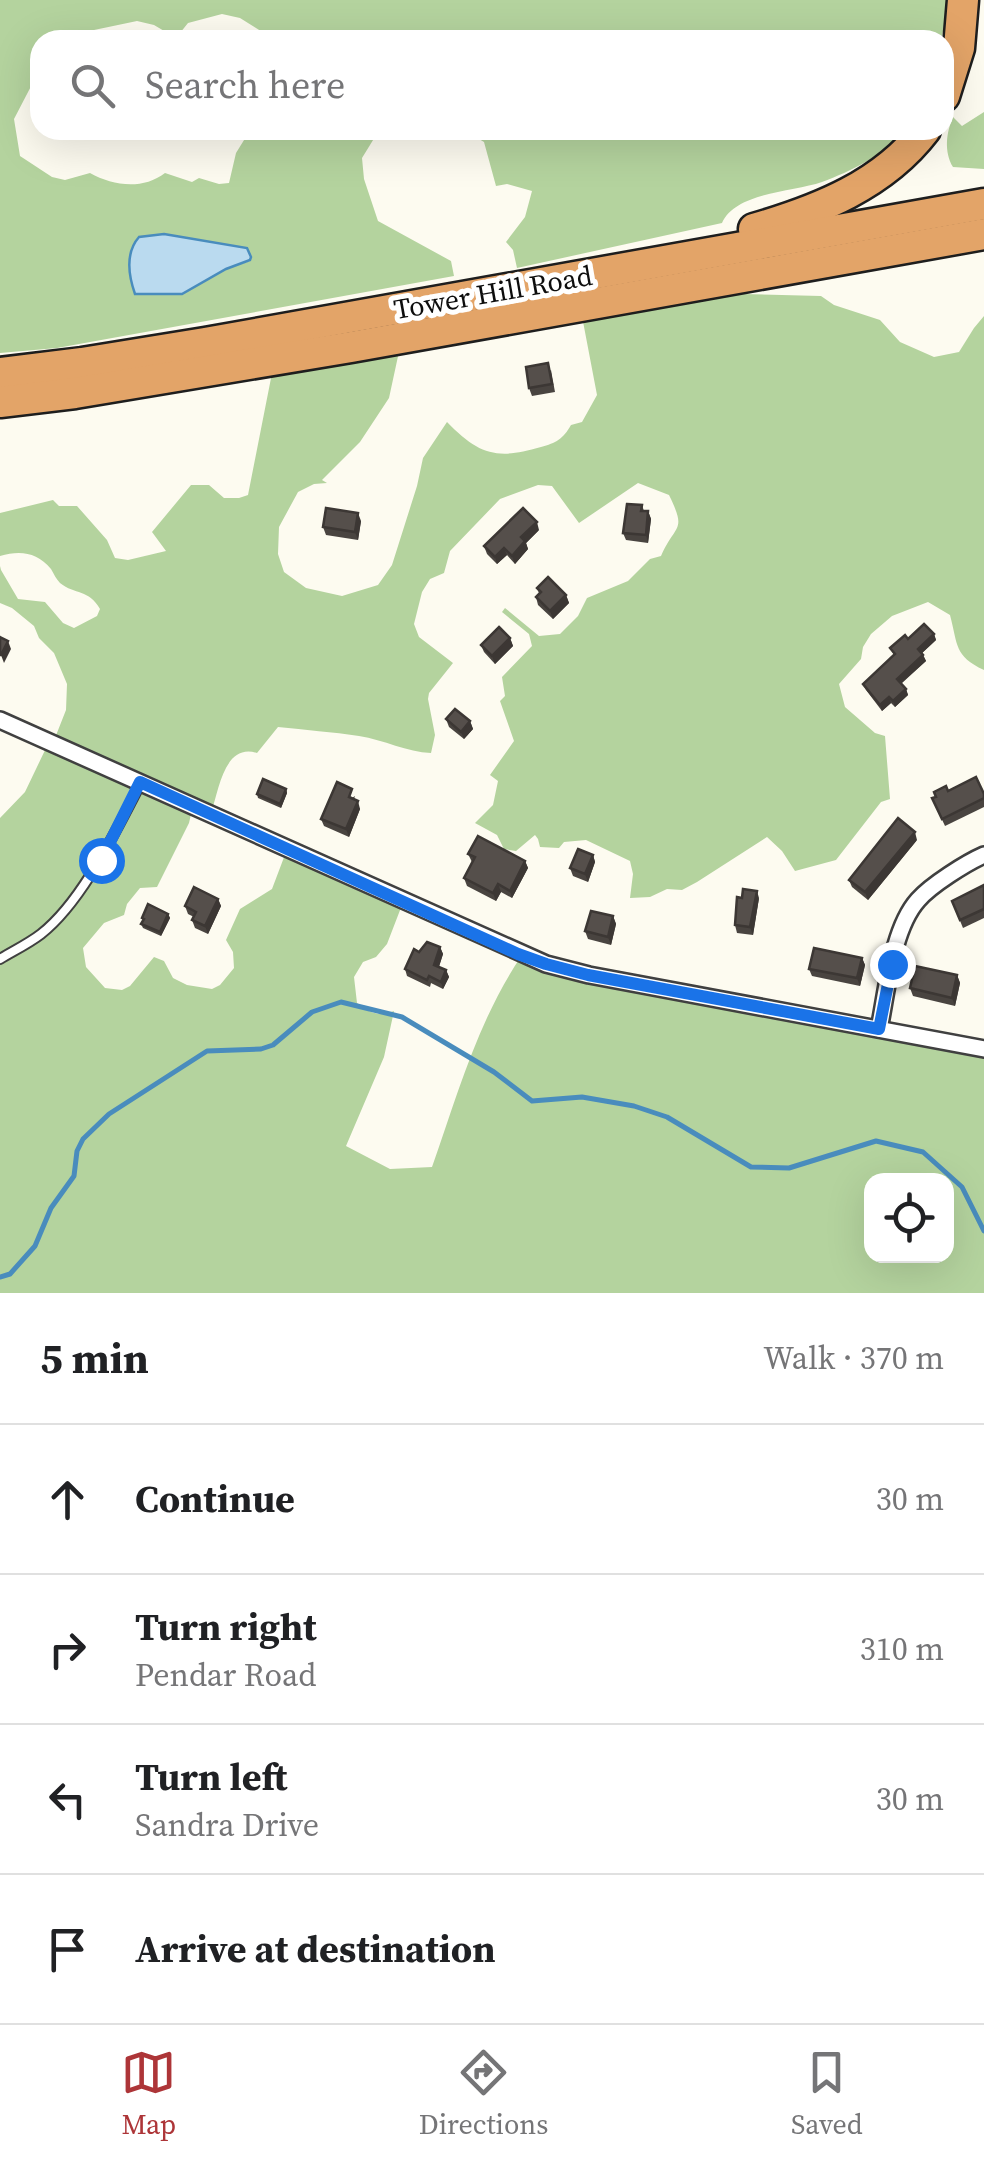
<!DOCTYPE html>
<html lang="en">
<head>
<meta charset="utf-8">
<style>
  :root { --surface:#fff; --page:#f6f6f6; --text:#202124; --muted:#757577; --line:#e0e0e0; --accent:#ad3538 }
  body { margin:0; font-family:"Source Serif 4",serif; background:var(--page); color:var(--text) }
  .controls { position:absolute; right:30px; bottom:30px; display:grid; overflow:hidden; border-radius:20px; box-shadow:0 10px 40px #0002 }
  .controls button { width:90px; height:90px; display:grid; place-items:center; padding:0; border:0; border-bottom:2px solid var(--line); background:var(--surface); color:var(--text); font:50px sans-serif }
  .stop { position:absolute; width:30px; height:30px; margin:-22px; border:8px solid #1a73e8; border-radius:50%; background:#fff }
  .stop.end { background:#1a73e8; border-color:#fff; box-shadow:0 2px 10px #0008 }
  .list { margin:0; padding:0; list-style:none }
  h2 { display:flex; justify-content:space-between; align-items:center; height:130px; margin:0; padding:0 40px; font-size:42px }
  h2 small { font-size:32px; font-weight:400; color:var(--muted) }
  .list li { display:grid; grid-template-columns:65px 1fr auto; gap:30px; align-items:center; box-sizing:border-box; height:150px; padding:0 40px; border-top:2px solid var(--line) }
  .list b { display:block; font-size:38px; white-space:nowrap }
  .list p { margin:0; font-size:32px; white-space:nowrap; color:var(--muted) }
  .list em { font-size:32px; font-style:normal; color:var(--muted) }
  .icon { flex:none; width:55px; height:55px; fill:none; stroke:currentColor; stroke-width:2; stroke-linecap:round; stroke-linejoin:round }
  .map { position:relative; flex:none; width:984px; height:1293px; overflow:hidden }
  .search { position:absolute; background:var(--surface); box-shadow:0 10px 40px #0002; left:30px; right:30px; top:30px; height:110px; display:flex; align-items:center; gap:25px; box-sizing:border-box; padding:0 35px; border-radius:30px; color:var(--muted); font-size:38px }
  .sheet { height:730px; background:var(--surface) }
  nav { display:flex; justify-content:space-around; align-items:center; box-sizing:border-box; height:140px; border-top:2px solid var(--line); background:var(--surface); font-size:28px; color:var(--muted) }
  nav a { display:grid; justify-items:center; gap:5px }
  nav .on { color:var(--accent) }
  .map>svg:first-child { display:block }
  .forest { fill:#b4d39e; fill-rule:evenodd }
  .water { fill:#badaef; stroke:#498cbd; stroke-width:2.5 }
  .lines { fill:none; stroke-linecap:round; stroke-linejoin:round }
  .stream { stroke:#498cbd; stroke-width:5 }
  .lane-casing { stroke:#404040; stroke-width:12 }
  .street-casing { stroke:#404040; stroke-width:20 }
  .highway-casing { stroke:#1e1e1e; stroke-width:35 }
  .lane { stroke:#fff; stroke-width:8 }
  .street { stroke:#fff; stroke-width:15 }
  .highway { stroke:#e3a468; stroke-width:30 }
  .wall { fill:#494440 }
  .shaded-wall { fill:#3c3734 }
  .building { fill:#554f4b; stroke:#3c3734; stroke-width:2.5 }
  .route { stroke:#1a73e8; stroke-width:12 }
  .labels { text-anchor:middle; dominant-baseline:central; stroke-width:10; stroke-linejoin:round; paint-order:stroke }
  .street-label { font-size:28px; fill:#0d0d0d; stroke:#fff }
</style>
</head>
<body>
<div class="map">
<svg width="984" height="1293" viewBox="0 0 984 1293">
  <rect width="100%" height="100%" fill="#fdfbf0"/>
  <!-- forest -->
  <g class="forest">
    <path d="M0,0h950l-9,40h-673l-1,-5 -27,-17 -18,-4 -34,9 -12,15 -22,-13 -17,-4 -62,13 -9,6h-26v29l-26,50 6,37 32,21 13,3 25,-7c23,13 53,17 75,0l27,9 7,-4 20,6 10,-1 7,-30 13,-21 3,-2h132l-6,2 -16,26 2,21 14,42 73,40 3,15 -397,72 -57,5zM250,261l-24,8 -44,25 -52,-15z"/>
    <path d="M984,112v57l-31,-2c-9,-15 -7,-34 0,-50l9,9z"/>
    <path d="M464,130h437c-17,26 -50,41 -79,52 -29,10 -86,10 -100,41l-205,45 -4,-18 -7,-8 19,-25 7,-26 -25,-7 -11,2 -12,-44z"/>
    <path d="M700,293l121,3 13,9 46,15 20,22 34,15 25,-5 15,-24 10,-12v354c-30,-14 -26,-25 -34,-55l-22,-13 -36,14 -21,18 -8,13 -2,12 -22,25 6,23 30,26 10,3 5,63 -9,3 -45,58 -41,11 -13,-20 -15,-14 -70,45 -15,8 -15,-1 -17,8 -20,1 3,-24 -3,-13 -44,-21 -22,2 -5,6 -19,-1 -2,-8 -3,-4 -19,16 -12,-2 -7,-14 -22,-12 18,-18 5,-24 -8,-6 24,-34 -14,-40 5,-5 -3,-19 30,-31 -3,-12 -27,-22 3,-4 34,28 21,-2 18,-18 9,-18 41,-17 22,-22 11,-3c15,-33 26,-24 8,-61l-31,-12 -59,40 -27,-37 -14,-1 -38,14 -50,52 -6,22 -14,6 -8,13 -8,32 5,13 34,26 -24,30 -1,6 7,36 -4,18c-24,-1 -47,-13 -72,-17 -26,-4 -54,-6 -81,-9l-21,26c-33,-10 -38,37 -46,60l-19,-3 -3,13 -32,64 -17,1 -13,16 -3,11 -20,8 -21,25 3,19 19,21 17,2 8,-4 24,-29 10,4 9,17 14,7 25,4 8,-4 14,-17 -1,-16 -7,-12 14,-31 32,-20 14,-37 116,53 -15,39 -11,13 -13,5 -9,15 3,26c13,10 21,14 37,8l-10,46 -38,89 44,23 42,-2c26,-74 46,-147 90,-212l462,94v244h-984v-475l25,-26 22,-46 6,-3 13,-33 1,-26 -13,-31 -15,-15 -5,-12 -22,-18 -12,-5v-37l1,4 17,29 27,3 18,21 11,5 23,-12 3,-7c-11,-20 -25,-14 -40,-26 -4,-4 -6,-9 -9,-14 -14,-17 -31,-19 -51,-13v-43l53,-13 6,6h18l30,34 8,18 13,2 38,-9 -14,-19 39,-47h18l15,13h15l9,-3 25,-127 127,-21 -11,51 -29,44 -38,38 5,3 -13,1 -16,8 -19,35 -1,27 6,18 22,16 36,8 36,-11 14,-20 25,-79 6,-28 24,-36c32,33 50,38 94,25 15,-4 22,-8 30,-22l11,-3 15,-27 -16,-84zM872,1180h74v76h-74z"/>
  </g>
  <!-- water -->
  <path class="water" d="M164,234l83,14 4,9 -1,3 -24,9 -44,25h-47c-7,-20 -10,-41 4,-57z"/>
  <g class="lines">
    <!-- stream -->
    <path class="stream" d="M0,1277l10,-3 25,-28 16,-38 23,-32 3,-25 6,-12 26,-25 98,-63 54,-2 12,-4 39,-33 29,-10 61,15 92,55 38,29 50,-4 52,9 33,11 84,50 38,1 87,-27 47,11 39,35 22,44"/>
    <defs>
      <path id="lane" d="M0,959c13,-8 28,-15 41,-25 42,-33 75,-104 100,-151"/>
      <g id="street">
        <path d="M0,720l546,244 43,11 395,74"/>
        <path d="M879,1029c8,-38 13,-100 39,-129 13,-15 48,-37 66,-45"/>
      </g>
      <g id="highway">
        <path d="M944,96l15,-48 4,-48"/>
        <path d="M754,229c65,-19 129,-44 171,-99"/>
        <path d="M0,373l82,-10 123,-20 779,-139"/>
        <path d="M0,402l75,-9 276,-46 633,-113"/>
      </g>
    </defs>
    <!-- lane casing -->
    <use href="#lane" class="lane-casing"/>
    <!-- street casing -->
    <use href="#street" class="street-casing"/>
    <!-- highway casing -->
    <use href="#highway" class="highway-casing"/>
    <!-- lane -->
    <use href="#lane" class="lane"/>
    <!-- street -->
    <use href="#street" class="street"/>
    <!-- highway -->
    <use href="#highway" class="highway"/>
  </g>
  <!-- wall -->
  <g class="wall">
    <path d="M551,370l4,22 -23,4 -3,-8z"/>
    <path d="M642,505l2,6h4l3,8 -3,24 -22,-3 -3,-7z"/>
    <path d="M361,521l-3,19 -32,-5 -3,-8z"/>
    <path d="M539,530l-13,13 2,6 -13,15 -8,-9 -10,9 -10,-10 -3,-8z"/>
    <path d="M537,588l29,7 3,8 -16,16 -15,-14 -2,-8 3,-4z"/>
    <path d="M934,634l2,6 -14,13 4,8 -25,23 5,5 2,6 -13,12 -4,-4 -9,8 -16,-21 -3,-6 31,-29 -4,-7z"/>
    <path d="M510,638l3,8 -18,18 -11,-12 -3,-7z"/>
    <path d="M446,719l24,2 3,8 -9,10 -15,-12z"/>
    <path d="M286,789l1,4 -6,15 -23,-10 -1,-4z"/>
    <path d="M948,791l36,3v13l-39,19 -13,-28z"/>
    <path d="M355,796l-1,3 6,10 -11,28 -25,-11 -3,-7z"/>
    <path d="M917,840l-49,60 -16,-13 -3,-7z"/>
    <path d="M468,854l57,7 3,7 -16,30 -11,-6 -5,9 -29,-15 -3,-8 8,-16z"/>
    <path d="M593,855l2,7 -7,20 -15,-6 -3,-8z"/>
    <path d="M984,885v33l-21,10 -11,-27z"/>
    <path d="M759,898l-6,37 -16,-2 -2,-8z"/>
    <path d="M218,899l3,7 -13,28 -13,-6 -3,-8 2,-3 -6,-3 -3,-8z"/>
    <path d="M168,914l2,4 -9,18 -18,-8 -2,-4z"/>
    <path d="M613,916l3,8 -5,21 -23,-6 -3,-8z"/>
    <path d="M440,947l3,7 -4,13 7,3 3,7 -6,12 -12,-6 -1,4 -23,-11 -2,-7 14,-17z"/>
    <path d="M862,958l3,7 -5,21 -48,-10 -3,-7z"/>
    <path d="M957,975l3,8 -5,23 -42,-10 -3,-8z"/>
  </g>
  <!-- shaded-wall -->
  <g class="shaded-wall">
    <path d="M648,511l3,8 -3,24 -2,-8z"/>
    <path d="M358,513l3,8 -3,19 -3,-8z"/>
    <path d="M537,522l2,8 -13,13 2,6 -13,15 -3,-8 9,-19z"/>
    <path d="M504,548l3,7 -10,9 -2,-7z"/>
    <path d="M566,595l3,8 -16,16 -3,-8z"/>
    <path d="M934,634l2,6 -16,15 -2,-6z"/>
    <path d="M510,638l3,8 -18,18 -3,-8z"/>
    <path d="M8,641l3,8 -7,14 -3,-8z"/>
    <path d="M923,655l3,6 -27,24 -2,-6z"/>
    <path d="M906,689l2,6 -13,12 -2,-6z"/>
    <path d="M889,697l2,6 -9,8 -2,-6z"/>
    <path d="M470,721l3,8 -9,10 -3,-7z"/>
    <path d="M286,789l1,4 -6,15 -1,-4z"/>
    <path d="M358,801l2,8 -11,28 -3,-8z"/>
    <path d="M915,832l2,8 -49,60 -3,-8z"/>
    <path d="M593,855l2,7 -7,20 -3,-8z"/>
    <path d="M525,861l3,7 -16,30 -2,-7z"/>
    <path d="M498,884l3,8 -5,9 -3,-8z"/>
    <path d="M757,891l2,7 -6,37 -3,-8z"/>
    <path d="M218,899l3,7 -13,28 -3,-8z"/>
    <path d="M168,914l2,4 -9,18 -1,-4z"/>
    <path d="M613,916l3,8 -5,21 -3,-8z"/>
    <path d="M440,947l3,7 -6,18 -3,-7z"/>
    <path d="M862,958l3,7 -5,21 -3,-8z"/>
    <path d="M446,970l3,7 -6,12 -2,-7z"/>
    <path d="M957,975l3,8 -5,23 -3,-8z"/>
  </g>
  <!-- building -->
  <g class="building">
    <path d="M548,363l4,21 -23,4 -3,-21z"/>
    <path d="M627,504l15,1 -1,6h7l-2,24 -23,-2z"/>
    <path d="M326,508l32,5 -3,19 -32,-5z"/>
    <path d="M523,508l14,14 -16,15 4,4 -13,15 -8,-8 -9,9 -11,-11z"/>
    <path d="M548,577l18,18 -16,16 -14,-14 5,-5 -4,-4z"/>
    <path d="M924,624l10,10 -16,15 5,6 -26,24 9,10 -13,12 -4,-4 -9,8 -17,-21 32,-30 -5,-6 15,-13 3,4z"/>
    <path d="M499,627l11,11 -18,18 -11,-11z"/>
    <path d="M0,637l8,4 -7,14h-1z"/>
    <path d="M455,709l15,12 -9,11 -15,-13z"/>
    <path d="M976,777l8,17v4l-42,21 -10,-21 4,-1 -2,-5 12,-6 2,5z"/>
    <path d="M263,779l23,10 -6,15 -23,-10z"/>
    <path d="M337,782l15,7 -3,8 9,4 -12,28 -25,-10z"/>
    <path d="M898,818l17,14 -50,60 -16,-12z"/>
    <path d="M478,836l47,25 -15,30 -12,-7 -5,9 -29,-15 11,-21 -7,-3z"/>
    <path d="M578,849l15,6 -8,19 -15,-6z"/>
    <path d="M984,885v24l-24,11 -8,-19z"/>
    <path d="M194,887l24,12 -13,27 -13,-6 4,-8 -11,-6z"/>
    <path d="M743,889l14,2 -7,36 -15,-2 2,-28 5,1z"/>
    <path d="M148,904l20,10 -8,18 -19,-8 3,-5 -2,-1z"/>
    <path d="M591,911l22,5 -5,21 -23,-6z"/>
    <path d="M427,942l13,5 -6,18 12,5 -5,12 -12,-6 -2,4 -22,-11 9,-20 5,3z"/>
    <path d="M814,948l48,10 -5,20 -48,-9z"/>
    <path d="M915,966l42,9 -5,23 -42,-10z"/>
  </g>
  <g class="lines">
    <!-- route -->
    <path class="route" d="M101,860l39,-78 378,172 28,10 42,11 291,54 13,-65"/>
  </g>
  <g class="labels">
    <!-- street labels -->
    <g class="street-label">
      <text transform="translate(493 292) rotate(-10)">Tower Hill Road</text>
    </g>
  </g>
</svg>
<div class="controls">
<button><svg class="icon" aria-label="locate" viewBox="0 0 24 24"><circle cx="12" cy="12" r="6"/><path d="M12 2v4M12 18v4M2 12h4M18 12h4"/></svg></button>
</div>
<div class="stop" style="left:101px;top:860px"></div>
<div class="stop end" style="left:892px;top:964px"></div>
<div class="search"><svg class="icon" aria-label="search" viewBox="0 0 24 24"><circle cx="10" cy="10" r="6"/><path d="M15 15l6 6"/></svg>Search here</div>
</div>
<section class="sheet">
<h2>5 min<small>Walk · 370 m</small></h2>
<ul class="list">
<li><svg class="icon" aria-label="ahead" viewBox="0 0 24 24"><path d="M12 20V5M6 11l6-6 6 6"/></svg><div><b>Continue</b></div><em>30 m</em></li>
<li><svg class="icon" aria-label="right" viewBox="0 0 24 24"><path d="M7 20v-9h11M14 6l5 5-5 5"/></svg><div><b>Turn right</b><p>Pendar Road</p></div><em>310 m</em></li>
<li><svg class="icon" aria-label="left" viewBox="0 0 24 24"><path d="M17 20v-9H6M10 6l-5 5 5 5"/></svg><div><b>Turn left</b><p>Sandra Drive</p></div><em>30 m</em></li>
<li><svg class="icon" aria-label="arrive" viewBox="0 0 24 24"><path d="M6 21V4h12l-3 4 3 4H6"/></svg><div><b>Arrive at destination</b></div></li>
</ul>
</section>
<nav>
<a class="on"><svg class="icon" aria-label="map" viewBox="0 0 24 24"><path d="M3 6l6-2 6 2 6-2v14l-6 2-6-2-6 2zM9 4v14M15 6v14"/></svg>Map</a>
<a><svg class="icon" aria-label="directions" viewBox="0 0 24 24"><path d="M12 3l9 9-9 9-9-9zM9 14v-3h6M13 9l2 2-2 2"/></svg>Directions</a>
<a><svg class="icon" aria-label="saved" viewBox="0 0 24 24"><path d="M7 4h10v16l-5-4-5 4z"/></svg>Saved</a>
</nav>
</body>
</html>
